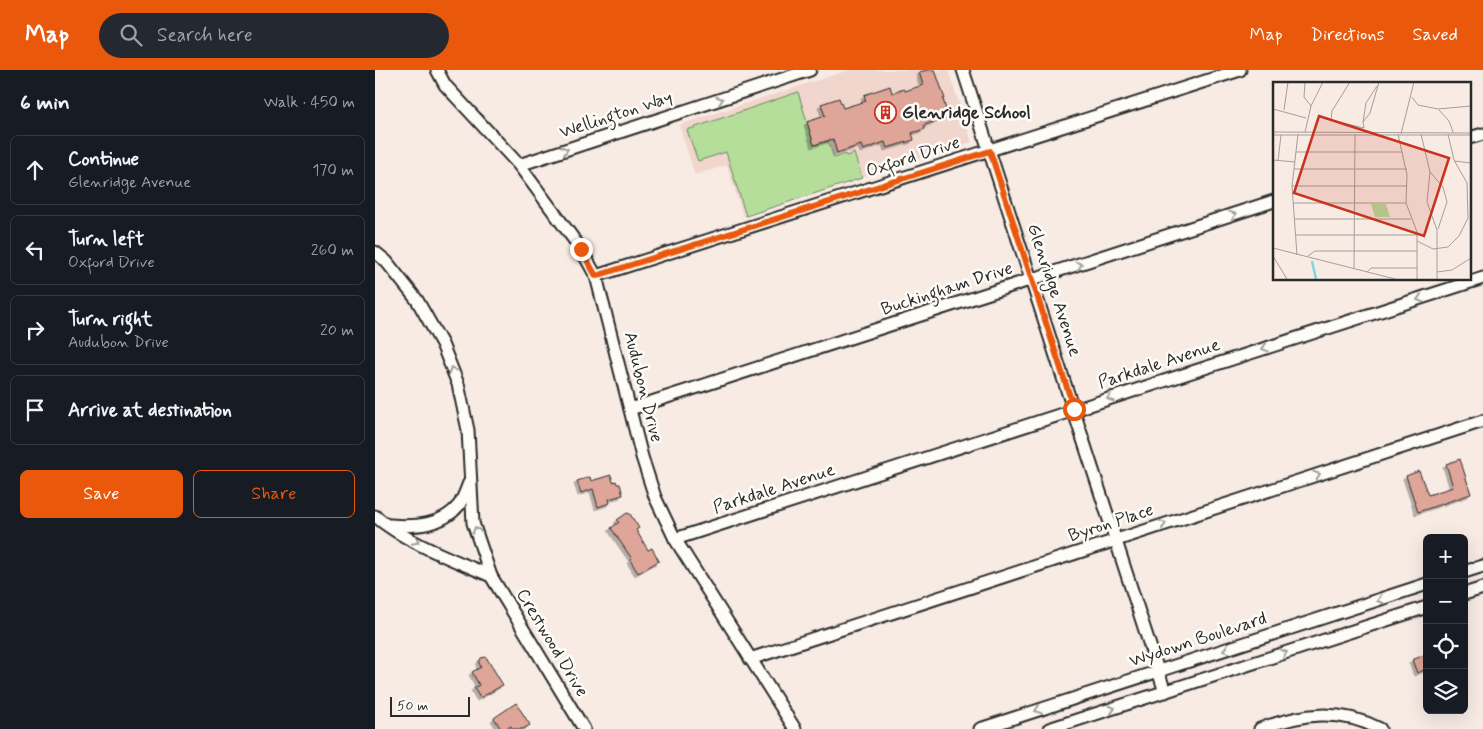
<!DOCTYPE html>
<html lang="en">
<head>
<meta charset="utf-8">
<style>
  :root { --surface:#171b24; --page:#242831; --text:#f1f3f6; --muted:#9ea1a6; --line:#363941; --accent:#ea580c }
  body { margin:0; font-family:Mynerve,sans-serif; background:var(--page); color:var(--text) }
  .controls { position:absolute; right:15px; bottom:15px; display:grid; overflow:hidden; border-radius:8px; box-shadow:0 5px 20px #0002 }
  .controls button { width:45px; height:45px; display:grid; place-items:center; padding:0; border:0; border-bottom:1px solid var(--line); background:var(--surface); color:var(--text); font:25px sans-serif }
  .scale { position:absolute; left:15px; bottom:12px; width:80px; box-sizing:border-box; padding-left:5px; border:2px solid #2b2b2b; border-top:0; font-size:14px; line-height:18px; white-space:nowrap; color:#2b2b2b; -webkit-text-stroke:4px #fdfcf7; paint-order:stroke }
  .stop { position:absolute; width:15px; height:15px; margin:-11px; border:4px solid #ea580c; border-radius:50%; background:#fff }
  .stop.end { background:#ea580c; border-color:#fff; box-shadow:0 1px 5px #0008 }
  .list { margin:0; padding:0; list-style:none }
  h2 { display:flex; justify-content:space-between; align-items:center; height:65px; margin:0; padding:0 20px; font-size:21px }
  h2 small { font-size:16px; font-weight:400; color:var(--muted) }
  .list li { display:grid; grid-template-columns:32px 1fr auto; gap:15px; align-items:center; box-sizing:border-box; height:70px; margin:0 10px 10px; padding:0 10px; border:1px solid var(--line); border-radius:8px }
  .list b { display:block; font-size:19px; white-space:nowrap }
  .list p { margin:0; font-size:16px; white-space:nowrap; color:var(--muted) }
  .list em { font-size:16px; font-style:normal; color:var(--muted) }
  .actions { display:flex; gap:10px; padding:15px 20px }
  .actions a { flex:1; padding:11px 0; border:1px solid var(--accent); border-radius:8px; text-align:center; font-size:18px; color:var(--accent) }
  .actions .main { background:var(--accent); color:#fff }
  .icon { flex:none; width:28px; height:28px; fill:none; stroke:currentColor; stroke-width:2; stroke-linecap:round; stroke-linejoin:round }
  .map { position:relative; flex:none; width:1108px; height:659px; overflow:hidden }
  header { display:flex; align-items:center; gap:30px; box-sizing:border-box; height:70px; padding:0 25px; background:var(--accent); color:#fff }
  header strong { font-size:24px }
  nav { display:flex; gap:28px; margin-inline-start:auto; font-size:18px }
  .search { width:350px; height:45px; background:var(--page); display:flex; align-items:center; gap:12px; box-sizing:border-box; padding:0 18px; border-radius:28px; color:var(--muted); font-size:19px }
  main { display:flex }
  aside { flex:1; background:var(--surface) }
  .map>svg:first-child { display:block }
  .built { fill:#f0d6cd }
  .green { fill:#b4de9a; stroke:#708462 }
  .building { fill:#dea598; stroke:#2b2b2b; filter:url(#shadow) }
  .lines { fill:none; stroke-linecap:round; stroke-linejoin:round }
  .minor-casing { stroke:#2b2b2b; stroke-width:15 }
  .minor { stroke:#fdfcf7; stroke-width:11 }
  .oneway { stroke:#9e9e9b }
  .route { stroke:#ea580c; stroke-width:6 }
  .labels { text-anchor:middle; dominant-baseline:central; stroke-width:5; stroke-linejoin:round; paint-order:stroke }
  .poi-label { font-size:18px; font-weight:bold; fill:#2b2b2b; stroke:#fdfcf7; text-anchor:start }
  .street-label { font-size:18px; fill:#2b2b2b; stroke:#fdfcf7 }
  .inset-river { fill:none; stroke:#84d3e1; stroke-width:2.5 }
  .inset-road { fill:none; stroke:#a59e9a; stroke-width:1 }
  .view { fill:#c8321e; fill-opacity:0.15; stroke:#c8321e; stroke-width:2.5 }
  .inset-edge { fill:none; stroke:#2b2b2b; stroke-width:2.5 }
</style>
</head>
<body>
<header>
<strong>Map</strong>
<div class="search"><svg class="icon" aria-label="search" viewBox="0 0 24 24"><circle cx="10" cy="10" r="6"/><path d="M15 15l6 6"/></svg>Search here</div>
<nav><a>Map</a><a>Directions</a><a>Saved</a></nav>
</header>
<main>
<aside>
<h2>6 min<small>Walk · 450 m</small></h2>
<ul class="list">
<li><svg class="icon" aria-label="ahead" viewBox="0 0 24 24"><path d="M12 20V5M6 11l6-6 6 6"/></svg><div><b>Continue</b><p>Glenridge Avenue</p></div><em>170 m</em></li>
<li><svg class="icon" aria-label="left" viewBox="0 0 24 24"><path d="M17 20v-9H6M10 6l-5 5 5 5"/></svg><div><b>Turn left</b><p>Oxford Drive</p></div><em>260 m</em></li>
<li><svg class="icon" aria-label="right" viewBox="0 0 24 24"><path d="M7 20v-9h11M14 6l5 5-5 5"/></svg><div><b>Turn right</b><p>Audubon Drive</p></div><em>20 m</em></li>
<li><svg class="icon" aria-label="arrive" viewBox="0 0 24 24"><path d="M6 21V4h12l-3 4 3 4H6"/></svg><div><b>Arrive at destination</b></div></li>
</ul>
<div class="actions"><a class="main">Save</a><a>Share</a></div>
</aside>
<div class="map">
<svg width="1108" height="659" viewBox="0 0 1108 659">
  <defs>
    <filter id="shadow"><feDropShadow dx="-3" dy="3" stdDeviation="0" flood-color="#0004"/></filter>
  </defs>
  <rect width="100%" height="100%" fill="#f7ebe4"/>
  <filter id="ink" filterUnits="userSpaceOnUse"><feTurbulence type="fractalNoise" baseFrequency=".02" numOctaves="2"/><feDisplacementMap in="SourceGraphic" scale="10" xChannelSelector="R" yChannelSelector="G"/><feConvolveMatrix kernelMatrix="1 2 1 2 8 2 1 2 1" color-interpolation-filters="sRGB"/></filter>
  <g filter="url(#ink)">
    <!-- built -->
    <path class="built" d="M474,0h99l24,72 -229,74 -16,-51 -32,10 -16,-50z"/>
    <!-- green -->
    <path class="green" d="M423,22l16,53 14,-4 6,17 11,-4 1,2 8,-3 8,25 -116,38 -20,-64 -28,9 -11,-31z"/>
    <!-- building -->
    <g class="building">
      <path d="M552,0h8l10,29h-2l5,18 -24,8 1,4 -13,4 2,7 -27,8 -2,-6 -22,8 -2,-5 -24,8 -4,-14 -19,6 -7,-23 18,-6 -4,-12 18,-6 4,10 23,-7 -2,-6 26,-9 2,7 12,-4 1,2 18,-6 -4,-13z"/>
      <path d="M1085,389l11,35 -53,18 -12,-36 13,-5 9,24 25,-8 -7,-23z"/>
      <path d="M236,405l2,7 3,-1 1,3h3l3,11 -14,4 1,4 -12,4 -5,-18 -12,4 -4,-12 13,-4 1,4z"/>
      <path d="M252,443l3,1 9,14 -3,2 12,20 4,-2 7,13 -21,12 -8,-13 2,-1 -21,-31 8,-6 -2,-2z"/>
      <path d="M1052,584v15l-10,4 -5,-13z"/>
      <path d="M111,587l17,28 -23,13 -6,-10 5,-3 -7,-13 9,-5 -2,-4 2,-5z"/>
      <path d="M141,633l14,22 -7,4h-10l-2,-3 -5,3h-5l-7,-11z"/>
    </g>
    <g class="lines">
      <defs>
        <g id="minor">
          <path d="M62,0l8,15 74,80 62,84 15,27 46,181 13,40 20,42 120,190"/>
          <path d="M588,0l202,622"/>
          <path d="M1094,68l14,-4"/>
          <path d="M144,95l291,-95"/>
          <path d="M0,182l11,9 31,39 25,44 16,40 10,46 5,93 18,53 93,153"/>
          <path d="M221,206l644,-206"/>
          <path d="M255,339l644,-208"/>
          <path d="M0,446c32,27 77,43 116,60"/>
          <path d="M15,455c25,2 52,1 69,-20 4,-6 7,-15 10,-22"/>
          <path d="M300,469l808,-261"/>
          <path d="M1089,502l19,-6"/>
          <path d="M1089,524l19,-6"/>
          <path d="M375,589l733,-238"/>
          <path d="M605,659l447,-145"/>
          <path d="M674,659l378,-122"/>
          <path d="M885,659c42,-16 79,-21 120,0"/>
        </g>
      </defs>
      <!-- minor casing -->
      <use href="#minor" class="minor-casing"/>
      <!-- minor -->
      <use href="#minor" class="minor"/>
    </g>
    <!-- one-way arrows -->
    <defs><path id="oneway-chevron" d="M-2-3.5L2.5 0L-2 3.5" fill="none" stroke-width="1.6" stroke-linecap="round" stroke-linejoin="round" transform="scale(1.25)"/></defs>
    <g class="oneway">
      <use href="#oneway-chevron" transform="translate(345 30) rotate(-18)"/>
      <use href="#oneway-chevron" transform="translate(190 80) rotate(-18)"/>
      <use href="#oneway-chevron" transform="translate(858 145) rotate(-18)"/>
      <use href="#oneway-chevron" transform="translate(704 195) rotate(-18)"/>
      <use href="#oneway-chevron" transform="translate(1045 229) rotate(162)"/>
      <use href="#oneway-chevron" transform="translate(890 278) rotate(162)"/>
      <use href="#oneway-chevron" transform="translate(77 300) rotate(-112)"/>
      <use href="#oneway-chevron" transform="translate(735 328) rotate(162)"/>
      <use href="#oneway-chevron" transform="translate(942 405) rotate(-18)"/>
      <use href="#oneway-chevron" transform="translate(788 454) rotate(-18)"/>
      <use href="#oneway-chevron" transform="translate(101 460) rotate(-107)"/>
      <use href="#oneway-chevron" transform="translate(41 471) rotate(28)"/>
      <use href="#oneway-chevron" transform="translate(1005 530) rotate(162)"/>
      <use href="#oneway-chevron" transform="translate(851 580) rotate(162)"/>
      <use href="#oneway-chevron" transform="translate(909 583) rotate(-18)"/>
      <use href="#oneway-chevron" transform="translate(737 639) rotate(-18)"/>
      <use href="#oneway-chevron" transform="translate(663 640) rotate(162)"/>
    </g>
  </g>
  <g class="lines" filter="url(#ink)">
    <!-- route -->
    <path class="route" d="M206,179l15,27 394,-125 84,258"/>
  </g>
  <!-- icons -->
  <defs>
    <symbol id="building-ring" viewBox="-11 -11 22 22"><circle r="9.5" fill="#fdfcf7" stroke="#c8321e" stroke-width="1.5"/><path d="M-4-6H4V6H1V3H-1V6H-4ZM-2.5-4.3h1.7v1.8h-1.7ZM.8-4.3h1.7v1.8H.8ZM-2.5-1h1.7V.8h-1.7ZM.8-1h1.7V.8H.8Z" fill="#c8321e"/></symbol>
  </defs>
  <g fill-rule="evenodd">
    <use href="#building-ring" x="498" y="30" width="25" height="25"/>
  </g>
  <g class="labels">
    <!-- poi labels -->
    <g class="poi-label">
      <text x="527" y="43">Glenridge School</text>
    </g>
    <!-- street labels -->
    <g class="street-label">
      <text transform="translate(241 45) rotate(-18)">Wellington Way</text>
      <text transform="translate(538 87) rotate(-18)">Oxford Drive</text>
      <text transform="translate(572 219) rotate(-18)">Buckingham Drive</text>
      <text transform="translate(679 220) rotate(72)">Glenridge Avenue</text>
      <text transform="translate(784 294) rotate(-18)">Parkdale Avenue</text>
      <text transform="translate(268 317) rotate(76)">Audubon Drive</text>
      <text transform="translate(399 419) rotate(-18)">Parkdale Avenue</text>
      <text transform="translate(736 453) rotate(-18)">Byron Place</text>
      <text transform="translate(823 570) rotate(-18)">Wydown Boulevard</text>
      <text transform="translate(177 573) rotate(59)">Crestwood Drive</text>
    </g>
  </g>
  <!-- overview -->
  <g transform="translate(898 12)">
    <rect width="198" height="198" fill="#f7ebe4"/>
    <path d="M98,122h15l4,13h-15z" fill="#b4de9a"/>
    <path class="inset-river" d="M39,179l4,18"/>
    <path class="inset-road" d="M32,0l-1,15 7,9M77,0l-18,29 -1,9 33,8 -1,-6 7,-9 9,-31M139,15l6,8 20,4 33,-3M0,27l33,9M11,28l4,-28M166,28l10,11 4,11M90,40l3,-19 11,-17M0,50l198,1M32,50l6,-26 12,-24M125,52l9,41 -1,28 11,29v47M128,52l13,-52M148,52l9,38 -3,30 10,28v49M0,53h198M23,70h106M0,78l22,2M5,79l3,-26M182,79l16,2M21,87h113M157,90l13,15 4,15 -9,27M19,104h115M20,121h113M22,137h116M23,153h121M144,159l16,8 15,-2 11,-11 9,-18 -1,-35 -13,-23 -6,-26M0,166l122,31M24,173l-5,-69 6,-52M0,174l14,23M35,174l7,-5h102M81,186l1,-134M94,190l4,-4h46M164,190l15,-2 19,-12"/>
    <path class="view" d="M46,34l130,42 -25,78 -130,-43z"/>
    <rect width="198" height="198" class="inset-edge"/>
  </g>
</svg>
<div class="controls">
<button>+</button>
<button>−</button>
<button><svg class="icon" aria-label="locate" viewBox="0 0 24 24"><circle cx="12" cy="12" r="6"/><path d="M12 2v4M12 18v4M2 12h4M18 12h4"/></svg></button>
<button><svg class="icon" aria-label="layers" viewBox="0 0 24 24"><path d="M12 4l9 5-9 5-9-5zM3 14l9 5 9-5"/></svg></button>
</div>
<div class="scale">50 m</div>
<div class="stop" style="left:699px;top:339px"></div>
<div class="stop end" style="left:206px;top:179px"></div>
</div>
</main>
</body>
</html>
